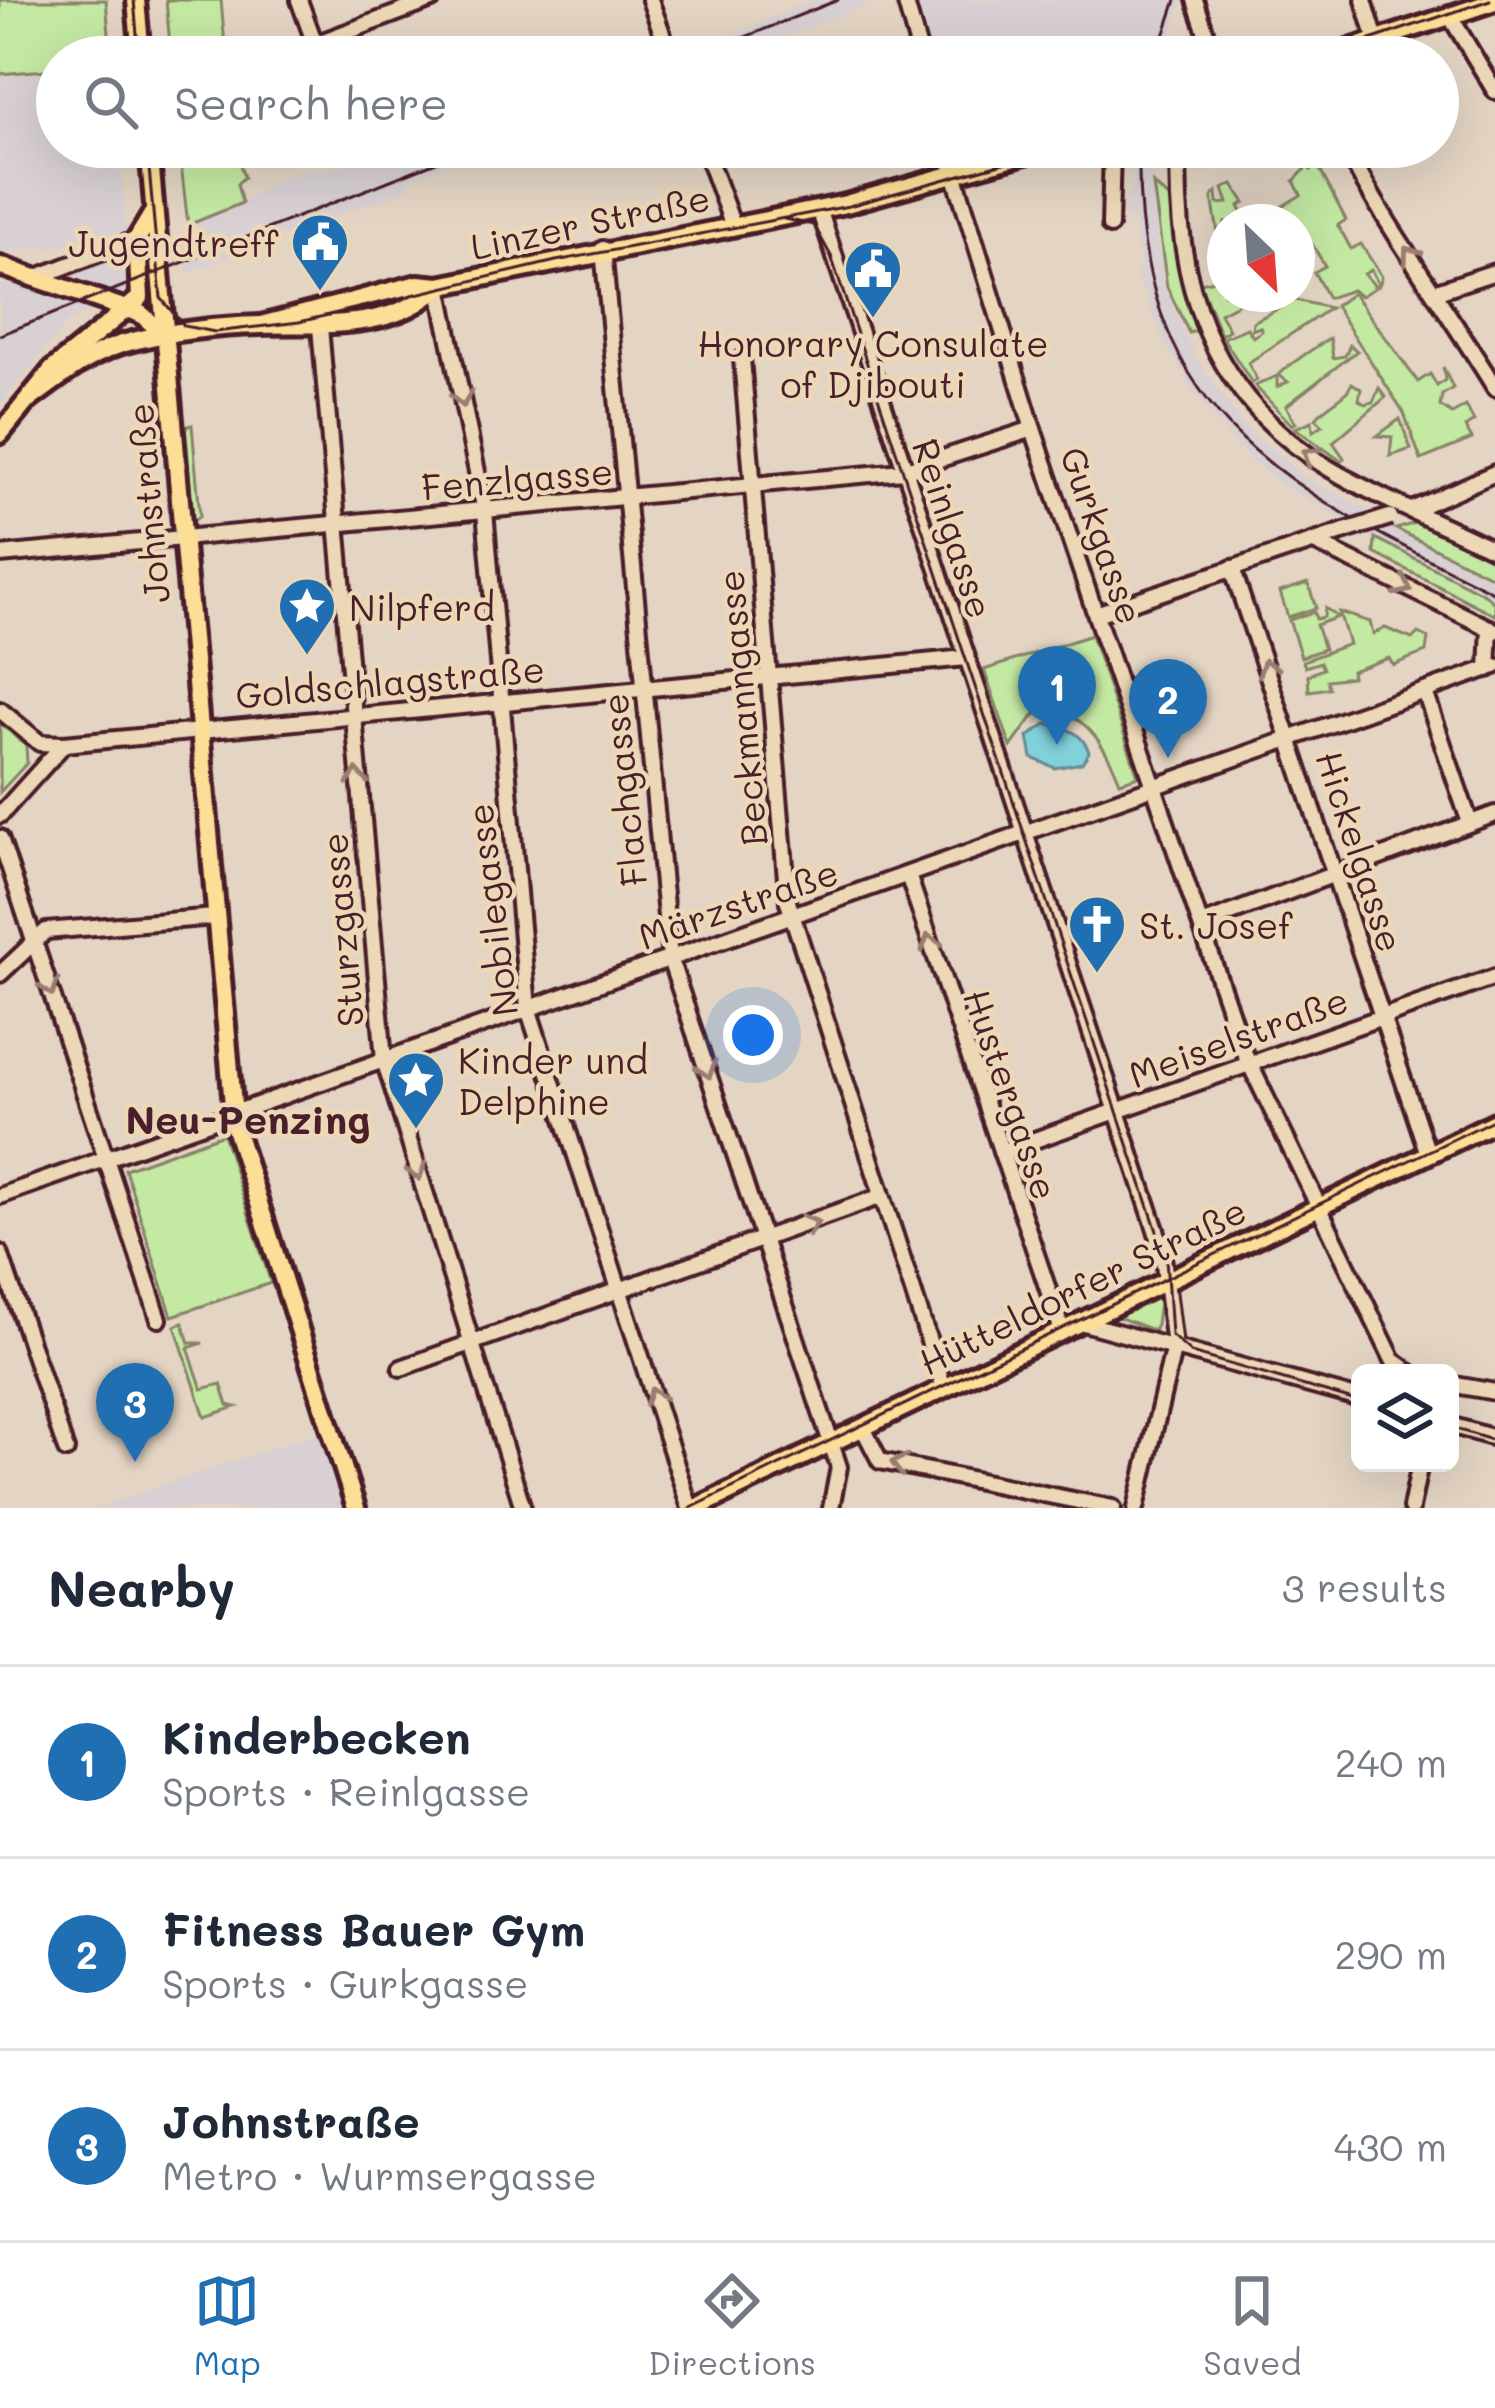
<!DOCTYPE html>
<html lang="en">
<head>
<meta charset="utf-8">
<style>
  :root { --surface:#fff; --page:#f6f6f7; --text:#1f2937; --muted:#747a83; --line:#e0e1e3; --accent:#1f6fb2 }
  body { margin:0; font-family:Mali,sans-serif; background:var(--page); color:var(--text) }
  .controls { position:absolute; right:36px; bottom:36px; display:grid; overflow:hidden; border-radius:18px; box-shadow:0 12px 48px #0002 }
  .controls button { width:108px; height:108px; display:grid; place-items:center; padding:0; border:0; border-bottom:3px solid var(--line); background:var(--surface); color:var(--text); font:60px sans-serif }
  .compass { position:absolute; left:1207px; top:204px; width:108px; height:108px; border-radius:50%; background:var(--surface); box-shadow:0 12px 48px #0002; rotate:155deg }
  .you { position:absolute; left:753px; top:1035px; width:42px; height:42px; margin:-30px; border:9px solid #fff; border-radius:50%; background:#1a73e8; box-shadow:0 0 0 18px #1a73e833 }
  .badge { display:grid; place-items:center; width:78px; height:78px; border-radius:50%; background:var(--accent); color:#fff; font-size:39px; font-weight:700 }
  .pin { position:absolute; translate:-50% -99px; filter:drop-shadow(0 3px 6px #0008) }
  .pin::after { content:''; position:absolute; top:63px; width:42px; height:36px; background:inherit; clip-path:polygon(0 0,100% 0,50% 100%) }
  .list { margin:0; padding:0; list-style:none }
  h2 { display:flex; justify-content:space-between; align-items:center; height:156px; margin:0; padding:0 48px; font-size:51px }
  h2 small { font-size:39px; font-weight:400; color:var(--muted) }
  .list li { display:grid; grid-template-columns:78px 1fr auto; gap:36px; align-items:center; box-sizing:border-box; height:192px; padding:0 48px; border-top:3px solid var(--line) }
  .list b { display:block; font-size:45px; white-space:nowrap }
  .list p { margin:0; font-size:39px; white-space:nowrap; color:var(--muted) }
  .list em { font-size:39px; font-style:normal; color:var(--muted) }
  .icon { flex:none; width:66px; height:66px; fill:none; stroke:currentColor; stroke-width:2; stroke-linecap:round; stroke-linejoin:round }
  .map { position:relative; flex:none; width:1495px; height:1508px; overflow:hidden }
  .search { position:absolute; background:var(--surface); box-shadow:0 12px 48px #0002; left:36px; right:36px; top:36px; height:132px; display:flex; align-items:center; gap:30px; box-sizing:border-box; padding:0 42px; border-radius:66px; color:var(--muted); font-size:45px }
  .sheet { height:732px; background:var(--surface) }
  nav { display:flex; justify-content:space-around; align-items:center; box-sizing:border-box; height:168px; border-top:3px solid var(--line); background:var(--surface); font-size:33px; color:var(--muted) }
  nav a { display:grid; justify-items:center; gap:6px }
  nav .on { color:var(--accent) }
  .map>svg:first-child { display:block }
  .built { fill:#d8d0d3 }
  .green { fill:#c4e9a3; stroke:#878467; stroke-width:3 }
  .water { fill:#80d1da; stroke:#6a8a94; stroke-width:3 }
  .lines { fill:none; stroke-linecap:round; stroke-linejoin:round }
  .minor-casing { stroke:#4a1f2b; stroke-width:22 }
  .major-casing { stroke:#4a1f2b; stroke-width:26 }
  .minor { stroke:#ecd8b6; stroke-width:14 }
  .major { stroke:#fcde96; stroke-width:16 }
  .tram { stroke:#4a1f2b; stroke-width:3 }
  .rail { stroke:#4a1f2b; stroke-width:3 }
  .minor-bridge-casing { stroke:#4a1f2b; stroke-width:22; stroke-linecap:butt }
  .minor-bridge { stroke:#ecd8b6; stroke-width:14 }
  .oneway { stroke:#9b7c70 }
  .labels { text-anchor:middle; dominant-baseline:central; stroke-width:9; stroke-linejoin:round; paint-order:stroke }
  .street-label { font-size:36px; fill:#4a1f2b; stroke:#ecd8b6 }
  .poi-label { font-size:36px; fill:#4a1f2b; stroke:#ecd8b6; text-anchor:start }
  .neighbourhood-label { font-size:39px; font-weight:bold; fill:#4a1f2b; stroke:#ecd8b6 }
</style>
</head>
<body>
<div class="map">
<svg width="1495" height="1508" viewBox="0 0 1495 1508">
  <rect width="100%" height="100%" fill="#e3d4c3"/>
  <filter id="ink" filterUnits="userSpaceOnUse"><feTurbulence type="fractalNoise" baseFrequency=".00833" numOctaves="2"/><feDisplacementMap in="SourceGraphic" scale="24" xChannelSelector="R" yChannelSelector="G"/><feConvolveMatrix kernelMatrix="1 2 1 2 8 2 1 2 1" color-interpolation-filters="sRGB"/></filter>
  <g filter="url(#ink)">
    <!-- built -->
    <g class="built">
      <path d="M879,0l-149,57h-52l133,-56z"/>
      <path d="M915,0h267l-18,57h-70l-5,-15 -49,15h-109z"/>
      <path d="M57,69v78h62l8,92 -127,13v-178z"/>
      <path d="M498,147l-86,31 -5,11 -220,84 -4,-46 59,-24 30,-20 33,-13 19,1 61,-24z"/>
      <path d="M1133,147h21l3,93 17,71 24,51 39,56 68,60 190,100v26l-209,-117 -35,-26 -49,-58 -37,-59 -29,-73 5,-3 -7,-51 -9,1v-22l9,-9z"/>
      <path d="M130,248l5,47 -8,3 -55,-24z"/>
      <path d="M0,284h36l59,26 -26,10 -69,85z"/>
      <path d="M326,1430l25,78h-255z"/>
    </g>
    <!-- green -->
    <g class="green">
      <path d="M0,0h106l5,57h-54v12l-57,5z"/>
      <path d="M166,0h55l5,57h-55z"/>
      <path d="M179,147h55l10,30 -7,7 5,19 -54,22z"/>
      <path d="M1309,165l2,5 7,-4 28,54 -8,5 13,24 10,-5 21,33 -3,8 -8,-15 -7,4 12,13 -15,9 -9,-6 -24,8 -14,-26 11,-6 -13,-22 -15,7v-29h-41l45,-27 -7,-14z"/>
      <path d="M1153,184l16,14 8,61 19,72 -7,2 -22,-46z"/>
      <path d="M1233,184l12,19 -6,3 8,16h-22v54l-13,-79 5,-5 1,12 10,-1 -5,-14z"/>
      <path d="M1218,279l7,2v13h31l-36,19 9,17 -8,5 -21,-52z"/>
      <path d="M1353,293l65,89 12,-8 7,12 8,-6 -2,-13 10,21 -11,7 -2,11 12,8 14,-8 8,15 -9,6 7,12 -51,21 -17,-47 -69,-107z"/>
      <path d="M1295,300l35,8 -82,55 9,17 -5,3 -29,-45 24,-10 6,9 9,-6 -2,-4 -8,3 1,-8z"/>
      <path d="M1330,338l3,20 12,-2 5,-11 7,6 -71,55 10,17 -4,2 -37,-39 22,-10v11l11,-5 -9,-7c9,-10 38,-29 51,-37z"/>
      <path d="M1352,383l9,6 -2,11 6,4 8,-2 6,-14 7,9 -53,45 11,16 -3,3 -46,-33 17,-7 1,10 10,-6 -7,-7c12,-16 29,-18 36,-35z"/>
      <path d="M1400,419l11,30 -21,7 2,-19 -15,-1z"/>
      <path d="M192,425l8,91 -7,5 -9,-94z"/>
      <path d="M1418,522l77,39v17l-99,-49z"/>
      <path d="M1375,538l111,57 9,9v11l-121,-62z"/>
      <path d="M1308,583l8,25 -28,9 -8,-25z"/>
      <path d="M1325,608l13,9 -22,8 8,24 -23,8 -12,-37 25,-8 2,7 8,-2z"/>
      <path d="M1339,612l31,10 3,12 12,-6 27,11 6,-6 10,5 -2,14 -33,13 -4,-7 -38,13 1,6 -25,3 2,8 -20,3 -1,-16 15,-6 -3,-7 -15,5 -2,-6 46,-17z"/>
      <path d="M1091,635l47,141 -18,6c-12,-31 -39,-84 -86,-67l-23,32 -27,-77z"/>
      <path d="M0,723l26,23 1,17 -27,29z"/>
      <path d="M223,1134l48,149 -99,33 -47,-147z"/>
      <path d="M1160,1295l-5,36 -37,-14z"/>
      <path d="M183,1323l6,20h14l-15,5 14,41 19,-5 7,21 8,2 -31,10 -30,-91z"/>
    </g>
    <!-- water -->
    <path class="water" d="M1046,724c19,2 37,9 43,28l-7,11 -27,5 -23,-10 -4,-21z"/>
    <g class="lines">
      <defs>
        <g id="minor">
          <path d="M299,0l16,44 117,-44"/>
          <path d="M650,0l20,55"/>
          <path d="M905,0l16,57"/>
          <path d="M1195,0l19,57"/>
          <path d="M1364,0l12,40"/>
          <path d="M1450,16l45,75"/>
          <path d="M704,147l29,79"/>
          <path d="M946,147l87,282 210,621 150,310 18,13"/>
          <path d="M1179,147c-6,134 30,250 151,322 52,31 111,54 165,81"/>
          <path d="M1345,147c43,84 101,160 150,241"/>
          <path d="M1039,152l70,-5"/>
          <path d="M819,209l343,1039 12,98"/>
          <path d="M1110,226l2,-79"/>
          <path d="M603,249l67,710 169,508 -8,41"/>
          <path d="M40,276l97,-37"/>
          <path d="M439,286l46,225 43,497 162,500"/>
          <path d="M1437,291l58,-19"/>
          <path d="M320,327l64,733 139,448"/>
          <path d="M742,359l46,543 156,486"/>
          <path d="M1412,510l83,-37"/>
          <path d="M1314,542l181,89"/>
          <path d="M0,555l903,-84 130,-42"/>
          <path d="M1232,568l196,586"/>
          <path d="M1099,613l246,-82"/>
          <path d="M1488,669l2,-41"/>
          <path d="M1425,692l45,131"/>
          <path d="M0,710l40,33 24,1 902,-86"/>
          <path d="M0,815l64,-71"/>
          <path d="M0,838l159,481"/>
          <path d="M908,875l154,456"/>
          <path d="M1202,924l293,-110"/>
          <path d="M0,974l46,-43 169,-14"/>
          <path d="M1001,1152l494,-175"/>
          <path d="M0,1196l1495,-530"/>
          <path d="M0,1253l66,197"/>
          <path d="M1080,1322l280,77"/>
          <path d="M401,1368l481,-172"/>
          <path d="M1450,1384l45,8"/>
          <path d="M1450,1425l45,13"/>
          <path d="M863,1428l17,33 233,47"/>
          <path d="M1136,1508l38,-162"/>
          <path d="M1411,1508l9,-45"/>
        </g>
        <g id="major">
          <path d="M136,0l5,57"/>
          <path d="M1326,57l169,-56"/>
          <path d="M149,147l86,981 121,380"/>
          <path d="M0,266l141,48 24,21"/>
          <path d="M261,325l157,-41 21,2 407,-82 205,-57"/>
          <path d="M29,400c32,-24 64,-50 104,-59 41,-10 87,-15 129,-16 59,-2 131,7 177,-39"/>
          <path d="M0,434l52,-64 88,-72 -3,-59 17,-28"/>
          <path d="M696,1508l799,-386"/>
        </g>
      </defs>
      <!-- minor casing -->
      <use href="#minor" class="minor-casing"/>
      <!-- major casing -->
      <use href="#major" class="major-casing"/>
      <!-- minor -->
      <use href="#minor" class="minor"/>
      <!-- major -->
      <use href="#major" class="major"/>
      <!-- tram -->
      <g class="tram">
        <path d="M134,0l5,57"/>
        <path d="M1319,57l171,-57"/>
        <path d="M147,147l14,151 23,28 31,6 84,-10 257,-61 293,-55 212,-59"/>
        <path d="M784,219l30,6 17,31 335,1002 5,77 20,18 169,49"/>
        <path d="M1450,1427l45,14"/>
        <path d="M691,1508l804,-389"/>
      </g>
      <!-- rail -->
      <g class="rail">
        <path d="M695,57l143,-57"/>
        <path d="M1157,57l19,-57"/>
        <path d="M1139,147c-6,271 143,339 356,446"/>
        <path d="M0,335l474,-188"/>
      </g>
      <defs>
        <path id="minor-bridge" d="M1345,531l45,-14"/>
      </defs>
      <!-- minor-bridge casing -->
      <use href="#minor-bridge" class="minor-bridge-casing"/>
      <!-- minor-bridge -->
      <use href="#minor-bridge" class="minor-bridge"/>
    </g>
    <!-- one-way arrows -->
    <defs><path id="oneway-chevron" d="M-2-3.5L2.5 0L-2 3.5" fill="none" stroke-width="1.6" stroke-linecap="round" stroke-linejoin="round" transform="scale(3)"/></defs>
    <g class="oneway">
      <use href="#oneway-chevron" transform="translate(1410 254) rotate(-126)"/>
      <use href="#oneway-chevron" transform="translate(462 399) rotate(78)"/>
      <use href="#oneway-chevron" transform="translate(1310 455) rotate(-145)"/>
      <use href="#oneway-chevron" transform="translate(1404 587) rotate(26)"/>
      <use href="#oneway-chevron" transform="translate(1267 667) rotate(-109)"/>
      <use href="#oneway-chevron" transform="translate(357 777) rotate(-95)"/>
      <use href="#oneway-chevron" transform="translate(930 942) rotate(-108)"/>
      <use href="#oneway-chevron" transform="translate(50 988) rotate(72)"/>
      <use href="#oneway-chevron" transform="translate(707 1070) rotate(72)"/>
      <use href="#oneway-chevron" transform="translate(417 1172) rotate(73)"/>
      <use href="#oneway-chevron" transform="translate(811 1224) rotate(-18)"/>
      <use href="#oneway-chevron" transform="translate(654 1396) rotate(-108)"/>
      <use href="#oneway-chevron" transform="translate(899 1464) rotate(-166)"/>
    </g>
  </g>
  <!-- icons -->
  <defs>
    <symbol id="civic-pin" viewBox="-11 -11 22 30"><path d="M0 17L-7.5 6A9.5 9.5 0 1 1 7.5 6Z" fill="#1f6fb2" stroke="#ecd8b6"/><path d="M-.6-6.5H3V-4.5H.6V-3L4-1V1h2V6H-6V1h2V-1L-.6-3ZM-1.2 2.5V6h2.4V2.5Z" fill="#fff"/></symbol>
    <symbol id="sight-pin" viewBox="-11 -11 22 30"><path d="M0 17L-7.5 6A9.5 9.5 0 1 1 7.5 6Z" fill="#1f6fb2" stroke="#ecd8b6"/><path d="M0-6L1.8-2.2L6-1.7L2.9 1.2L3.7 5.4L0 3.3L-3.7 5.4L-2.9 1.2L-6-1.7L-1.8-2.2Z" fill="#fff"/></symbol>
    <symbol id="church-pin" viewBox="-11 -11 22 30"><path d="M0 17L-7.5 6A9.5 9.5 0 1 1 7.5 6Z" fill="#1f6fb2" stroke="#ecd8b6"/><path d="M-1.2-6h2.4v3.5h3.3v2.4h-3.3V6h-2.4V-.1h-3.3v-2.4h3.3Z" fill="#fff"/></symbol>
  </defs>
  <g fill-rule="evenodd">
    <use href="#civic-pin" x="287" y="209" width="66" height="90"/>
    <use href="#civic-pin" x="840" y="236" width="66" height="90"/>
    <use href="#sight-pin" x="274" y="573" width="66" height="90"/>
    <use href="#church-pin" x="1064" y="891" width="66" height="90"/>
    <use href="#sight-pin" x="383" y="1047" width="66" height="90"/>
  </g>
  <g class="labels">
    <!-- street labels -->
    <g class="street-label">
      <text transform="translate(590 221) rotate(-12)">Linzer Straße</text>
      <text transform="translate(517 478) rotate(-5)">Fenzlgasse</text>
      <text transform="translate(147 503) rotate(-95)">Johnstraße</text>
      <text transform="translate(954 528) rotate(72)">Reinlgasse</text>
      <text transform="translate(1103 535) rotate(71)">Gurkgasse</text>
      <text transform="translate(390 681) rotate(-5)">Goldschlagstraße</text>
      <text transform="translate(741 708) rotate(-95)">Beckmanngasse</text>
      <text transform="translate(623 790) rotate(-96)">Flachgasse</text>
      <text transform="translate(1361 851) rotate(72)">Hickelgasse</text>
      <text transform="translate(738 903) rotate(-19)">Märzstraße</text>
      <text transform="translate(491 910) rotate(-97)">Nobilegasse</text>
      <text transform="translate(341 930) rotate(-95)">Sturzgasse</text>
      <text transform="translate(1238 1036) rotate(-20)">Meiselstraße</text>
      <text transform="translate(1012 1094) rotate(71)">Hustergasse</text>
      <text transform="translate(1082 1285) rotate(-26)">Hütteldorfer Straße</text>
    </g>
    <!-- poi labels -->
    <g class="poi-label">
      <text x="278" y="242" text-anchor="end">Jugendtreff</text>
      <text x="873" y="342" text-anchor="middle">Honorary Consulate<tspan x="873" dy="41">of Djibouti</tspan></text>
      <text x="349" y="606">Nilpferd</text>
      <text x="1139" y="924">St. Josef</text>
      <text x="458" y="1059">Kinder und<tspan x="458" dy="41">Delphine</tspan></text>
    </g>
    <!-- neighbourhood labels -->
    <g class="neighbourhood-label">
      <text x="248" y="1118">Neu-Penzing</text>
    </g>
  </g>
</svg>
<div class="controls">
<button><svg class="icon" aria-label="layers" viewBox="0 0 24 24"><path d="M12 4l9 5-9 5-9-5zM3 14l9 5 9-5"/></svg></button>
</div>
<svg class="compass" viewBox="-18 -18 36 36"><path d="M0-13l5 13h-10z" fill="#e53935"/><path d="M0 13l5-13h-10z" fill="#747a83"/></svg>
<div class="you"></div>
<div class="pin badge" style="left:1057px;top:745px">1</div>
<div class="pin badge" style="left:1168px;top:758px">2</div>
<div class="pin badge" style="left:135px;top:1462px">3</div>
<div class="search"><svg class="icon" aria-label="search" viewBox="0 0 24 24"><circle cx="10" cy="10" r="6"/><path d="M15 15l6 6"/></svg>Search here</div>
</div>
<section class="sheet">
<h2>Nearby<small>3 results</small></h2>
<ul class="list">
<li><span class="badge">1</span><div><b>Kinderbecken</b><p>Sports · Reinlgasse</p></div><em>240 m</em></li>
<li><span class="badge">2</span><div><b>Fitness Bauer Gym</b><p>Sports · Gurkgasse</p></div><em>290 m</em></li>
<li><span class="badge">3</span><div><b>Johnstraße</b><p>Metro · Wurmsergasse</p></div><em>430 m</em></li>
</ul>
</section>
<nav>
<a class="on"><svg class="icon" aria-label="map" viewBox="0 0 24 24"><path d="M3 6l6-2 6 2 6-2v14l-6 2-6-2-6 2zM9 4v14M15 6v14"/></svg>Map</a>
<a><svg class="icon" aria-label="directions" viewBox="0 0 24 24"><path d="M12 3l9 9-9 9-9-9zM9 14v-3h6M13 9l2 2-2 2"/></svg>Directions</a>
<a><svg class="icon" aria-label="saved" viewBox="0 0 24 24"><path d="M7 4h10v16l-5-4-5 4z"/></svg>Saved</a>
</nav>
</body>
</html>
